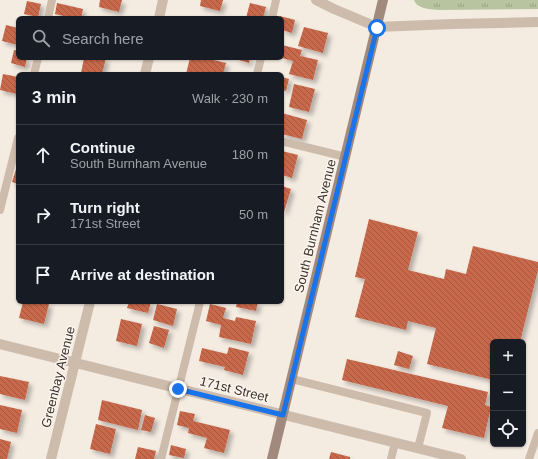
<!DOCTYPE html>
<html lang="en">
<head>
<meta charset="utf-8">
<style>
  :root { --surface:#171b24; --page:#242831; --text:#f1f3f6; --muted:#9ea1a6; --line:#363941 }
  body { margin:0; font-family:Helvetica,sans-serif; background:var(--page); color:var(--text) }
  .controls { position:absolute; right:12px; bottom:12px; display:grid; overflow:hidden; border-radius:6px; box-shadow:0 1px 3px #0004 }
  .controls button { width:36px; height:36px; display:grid; place-items:center; padding:0; border:0; border-bottom:1px solid var(--line); background:var(--surface); color:var(--text); font:20px sans-serif }
  .stop { position:absolute; width:12px; height:12px; margin:-9px; border:3px solid #1a73e8; border-radius:50%; background:#fff }
  .stop.end { background:#1a73e8; border-color:#fff; box-shadow:0 1px 4px #0008 }
  .list { margin:0; padding:0; list-style:none }
  h2 { display:flex; justify-content:space-between; align-items:center; height:52px; margin:0; padding:0 16px; font-size:17px }
  h2 small { font-size:13px; font-weight:400; color:var(--muted) }
  .list li { display:grid; grid-template-columns:26px 1fr auto; gap:12px; align-items:center; box-sizing:border-box; height:60px; padding:0 16px; border-top:1px solid var(--line) }
  .list b { display:block; font-size:15px; white-space:nowrap }
  .list p { margin:0; font-size:13px; white-space:nowrap; color:var(--muted) }
  .list em { font-size:13px; font-style:normal; color:var(--muted) }
  .icon { flex:none; width:22px; height:22px; fill:none; stroke:currentColor; stroke-width:2; stroke-linecap:round; stroke-linejoin:round }
  .map { position:relative; flex:none; width:538px; height:459px; overflow:hidden }
  .search { position:absolute; background:var(--surface); box-shadow:0 1px 3px #0004; left:16px; top:16px; width:268px; height:44px; display:flex; align-items:center; gap:10px; box-sizing:border-box; padding:0 14px; border-radius:6px; color:var(--muted); font-size:15px }
  .panel { position:absolute; background:var(--surface); box-shadow:0 1px 3px #0004; left:16px; top:72px; width:268px; height:232px; border-radius:6px }
  .map>svg:first-child { display:block }
  .grass { fill:url(#grass-tufts) }
  .building { fill:url(#building-back-hatch); filter:url(#shadow) }
  .lines { fill:none; stroke-linecap:round; stroke-linejoin:round }
  .service { stroke:#cdbbac; stroke-width:8 }
  .minor { stroke:#cdbbac; stroke-width:10 }
  .tertiary { stroke:#cdbbac; stroke-width:10 }
  .secondary { stroke:#a18a7d; stroke-width:10 }
  .route { stroke:#1a73e8; stroke-width:5 }
  .labels { text-anchor:middle; dominant-baseline:central; stroke-width:3; stroke-linejoin:round; paint-order:stroke }
  .street-label { font-size:13px; fill:#3b302b; stroke:#fbf5ee }
</style>
</head>
<body>
<div class="map">
<svg width="538" height="459" viewBox="0 0 538 459">
  <defs>
    <pattern id="grass-tufts" width="24" height="20" patternUnits="userSpaceOnUse"><rect width="24" height="20" fill="#b8c4a0"/><path d="M3 7l-1-3M5 7V3M7 7l1-3M15 17l-1-3M17 17v-4M19 17l1-3" fill="none" stroke="#97a083"/></pattern>
    <pattern id="building-back-hatch" width="6" height="6" patternUnits="userSpaceOnUse"><rect width="6" height="6" fill="#c8694b"/><path d="M-1 5l2 2M0 0l6 6M5-1l2 2" fill="none" stroke="#a4573f"/></pattern>
    <filter id="shadow"><feDropShadow dx="3.5" dy="3.5" stdDeviation="2" flood-color="#0004"/></filter>
  </defs>
  <rect width="100%" height="100%" fill="#f4ebe1"/>
  <!-- grass -->
  <path class="grass" d="M414,0h124v9l-100,1c-8,-1 -21,-1 -24,-10z"/>
  <!-- building -->
  <g class="building">
    <path d="M100,0h22l-3,12 -20,-5z"/>
    <path d="M201,0h22l-3,11 -20,-5z"/>
    <path d="M27,1l14,3 -3,13 -14,-3z"/>
    <path d="M57,3l26,6 -2,9h-8l-18,-4z"/>
    <path d="M250,3l16,4 -3,11h-17z"/>
    <path d="M280,16l15,4 -3,13 -10,-3v-12h-2z"/>
    <path d="M6,25l12,3v17l-16,-4z"/>
    <path d="M304,27l24,6 -5,20 -25,-7z"/>
    <path d="M282,45l20,5 -2,6 18,4 -5,20 -24,-6 4,-13 -11,-3z"/>
    <path d="M14,50l4,1v7h9l-2,9 -14,-4z"/>
    <path d="M84,58h22l-4,16 -21,-1z"/>
    <path d="M190,58h15l21,5 -3,11h-37z"/>
    <path d="M232,58h18l-1,5z"/>
    <path d="M3,74l15,3 -1,17 -17,-4z"/>
    <path d="M282,77l7,2 -3,12 -4,-1z"/>
    <path d="M294,84l21,5 -6,23 -20,-5z"/>
    <path d="M282,113l25,7 -5,19 -20,-5z"/>
    <path d="M282,151l16,4 -6,23 -10,-3z"/>
    <path d="M18,163v21l-6,-2z"/>
    <path d="M282,186l9,3 -7,23h-2z"/>
    <path d="M369,219l49,13 -10,38 36,9 2,-10 20,5 7,-28 65,16v8l-18,72h-27v38l-66,-16 9,-36 -28,-7 -2,9 -51,-13 10,-38 -10,-2z"/>
    <path d="M23,302h17l9,2 -5,20 -25,-6z"/>
    <path d="M129,302h22l-3,11 -21,-5z"/>
    <path d="M237,302h21l-2,9 -20,-4z"/>
    <path d="M157,304l20,5 -4,17 -20,-6z"/>
    <path d="M210,304l16,4 -3,10 12,3 1,-4 20,4 -5,23 -32,-7 2,-12 -15,-4z"/>
    <path d="M121,319l21,5 -5,22 -21,-5z"/>
    <path d="M154,326l15,4 -5,18 -15,-5z"/>
    <path d="M229,347l20,5 -6,23 -19,-5 1,-3 -26,-6 3,-13 25,6z"/>
    <path d="M398,351l15,5 -4,13 -15,-4z"/>
    <path d="M347,359l141,33 -3,13 6,2 -7,31 -42,-10 6,-22 -106,-26z"/>
    <path d="M0,376l29,6 -4,18 -25,-6z"/>
    <path d="M102,400l40,10 -4,20 -40,-10z"/>
    <path d="M0,405l22,5 -5,23 -17,-4z"/>
    <path d="M180,411l15,3 -2,7 37,9 -6,23 -20,-5 3,-10 -19,-5 1,-5 -12,-3z"/>
    <path d="M145,415l10,3 -4,14 -10,-2z"/>
    <path d="M96,424l20,5 -6,25 -20,-5z"/>
    <path d="M0,439l11,3 -4,17h-7z"/>
    <path d="M171,445l15,4 -2,9 -15,-3z"/>
    <path d="M138,447l18,4 -2,8h-19z"/>
    <path d="M331,452l19,5v2h-21z"/>
  </g>
  <g class="lines">
    <!-- service -->
    <g class="service">
      <path d="M48,18l4,-18"/>
      <path d="M272,18l4,-18"/>
      <path d="M34,74l4,-16"/>
      <path d="M257,74l4,-16"/>
      <path d="M285,142l61,15"/>
      <path d="M0,210l18,-72"/>
      <path d="M292,379l135,34 -9,35"/>
      <path d="M161,459l39,-157"/>
      <path d="M391,459l4,-16"/>
      <path d="M529,459l9,-26"/>
    </g>
    <!-- minor -->
    <g class="minor">
      <path d="M159,18l4,-18"/>
      <path d="M377,27l75,-3 86,-2"/>
      <path d="M145,74l4,-16"/>
      <path d="M0,344l461,115"/>
      <path d="M51,459l39,-157"/>
    </g>
    <!-- tertiary -->
    <path class="tertiary" d="M316,0l18,9 43,18"/>
    <!-- secondary -->
    <path class="secondary" d="M272,459l111,-459"/>
  </g>
  <g class="lines">
    <!-- route -->
    <path class="route" d="M178,389l105,26 94,-387"/>
  </g>
  <g class="labels">
    <!-- street labels -->
    <g class="street-label">
      <text transform="translate(315 226) rotate(-76)">South Burnham Avenue</text>
      <text transform="translate(58 377) rotate(-76)">Greenbay Avenue</text>
      <text transform="translate(234 389) rotate(14)">171st Street</text>
    </g>
  </g>
</svg>
<div class="controls">
<button>+</button>
<button>−</button>
<button><svg class="icon" aria-label="locate" viewBox="0 0 24 24"><circle cx="12" cy="12" r="6"/><path d="M12 2v4M12 18v4M2 12h4M18 12h4"/></svg></button>
</div>
<div class="stop" style="left:377px;top:28px"></div>
<div class="stop end" style="left:178px;top:389px"></div>
<div class="search"><svg class="icon" aria-label="search" viewBox="0 0 24 24"><circle cx="10" cy="10" r="6"/><path d="M15 15l6 6"/></svg>Search here</div>
<section class="panel">
<h2>3 min<small>Walk · 230 m</small></h2>
<ul class="list">
<li><svg class="icon" aria-label="ahead" viewBox="0 0 24 24"><path d="M12 20V5M6 11l6-6 6 6"/></svg><div><b>Continue</b><p>South Burnham Avenue</p></div><em>180 m</em></li>
<li><svg class="icon" aria-label="right" viewBox="0 0 24 24"><path d="M7 20v-9h11M14 6l5 5-5 5"/></svg><div><b>Turn right</b><p>171st Street</p></div><em>50 m</em></li>
<li><svg class="icon" aria-label="arrive" viewBox="0 0 24 24"><path d="M6 21V4h12l-3 4 3 4H6"/></svg><div><b>Arrive at destination</b></div></li>
</ul>
</section>
</div>
</body>
</html>
